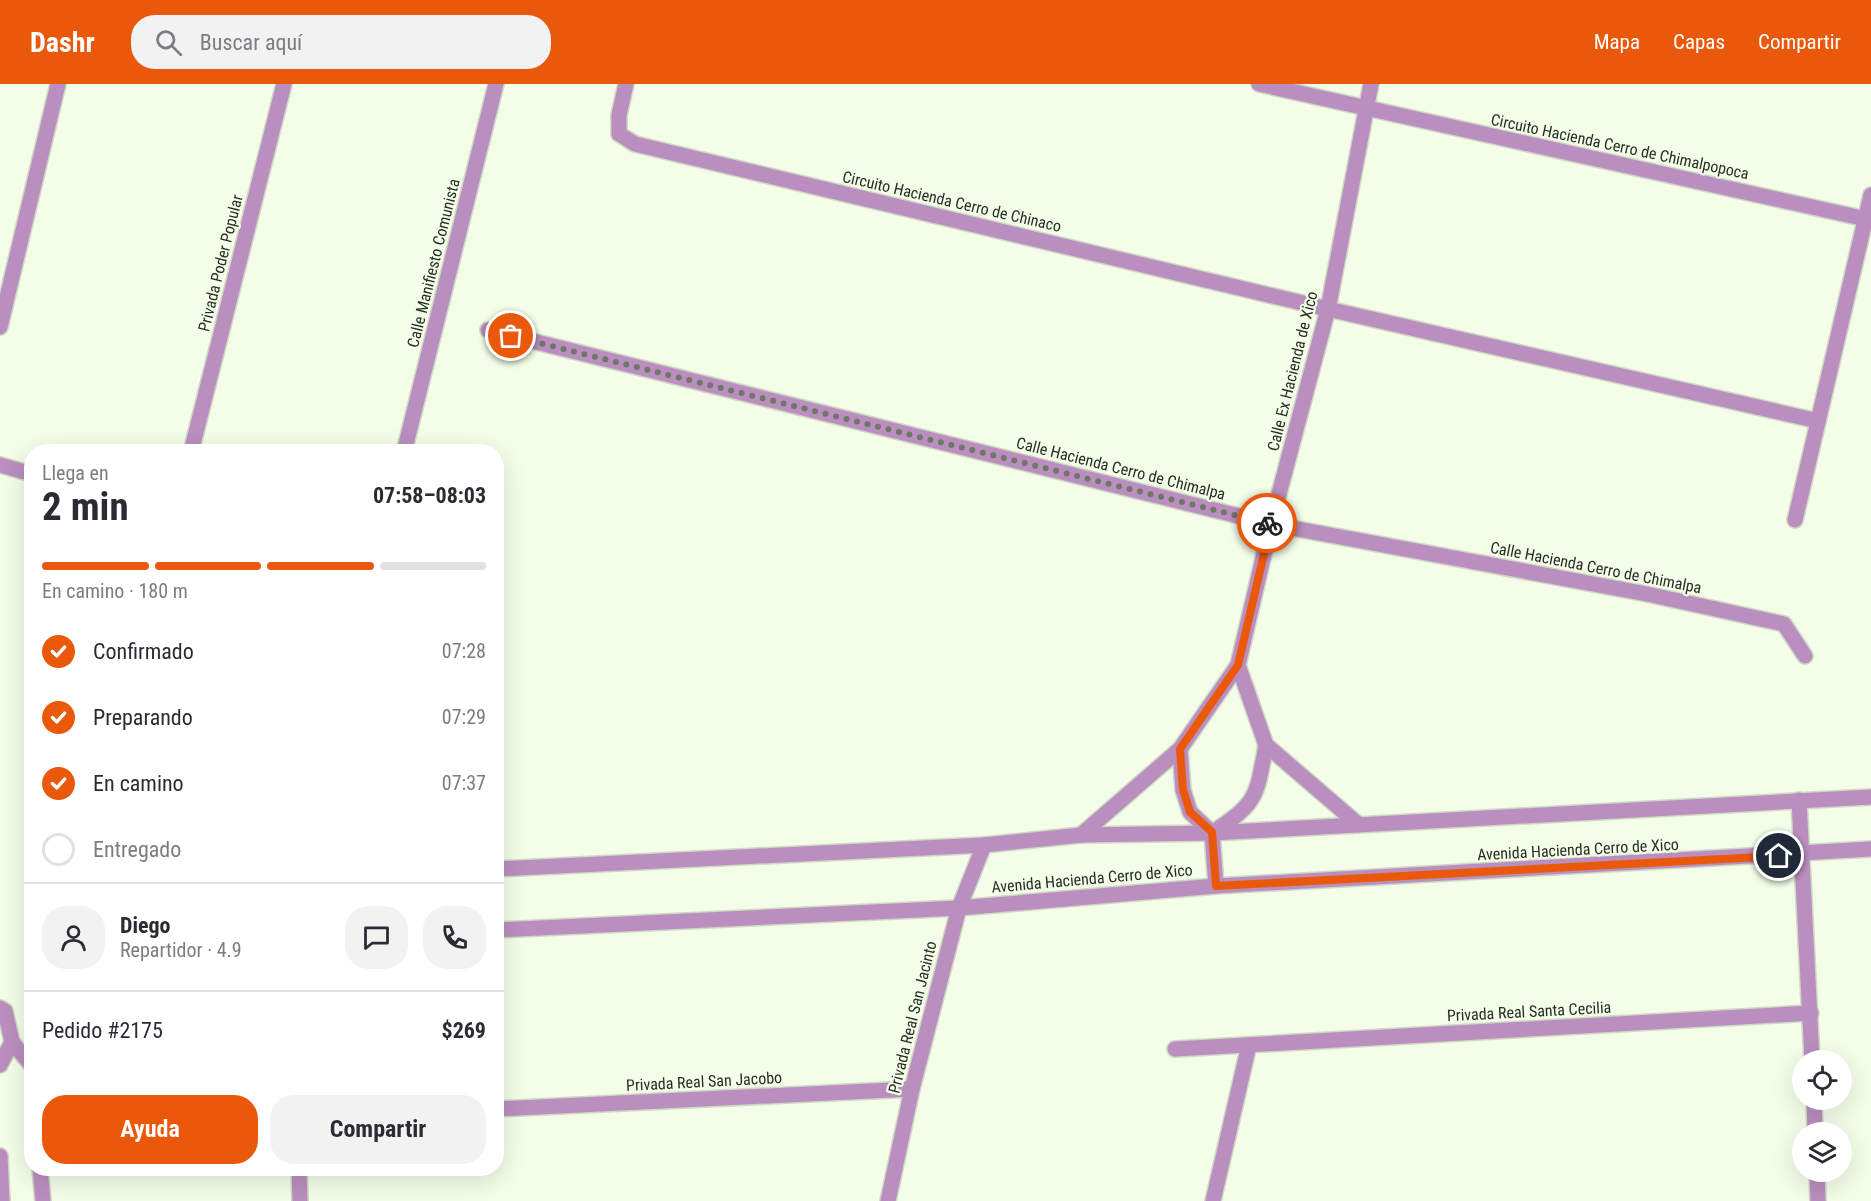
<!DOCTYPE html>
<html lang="es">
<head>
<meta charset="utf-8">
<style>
  :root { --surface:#fff; --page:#f2f2f3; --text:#2b2b33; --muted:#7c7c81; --line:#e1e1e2; --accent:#ea580c }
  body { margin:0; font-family:"Roboto Condensed",sans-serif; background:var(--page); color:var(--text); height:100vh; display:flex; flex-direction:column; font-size:22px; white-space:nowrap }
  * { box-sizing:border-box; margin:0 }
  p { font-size:20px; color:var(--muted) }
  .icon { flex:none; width:33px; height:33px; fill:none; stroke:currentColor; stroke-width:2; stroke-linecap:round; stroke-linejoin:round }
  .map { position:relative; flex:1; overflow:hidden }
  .side { position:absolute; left:24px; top:360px; width:480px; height:732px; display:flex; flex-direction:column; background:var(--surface); border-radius:24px; box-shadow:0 6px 24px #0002 }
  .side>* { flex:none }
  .buttons { position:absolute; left:1792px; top:966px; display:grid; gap:12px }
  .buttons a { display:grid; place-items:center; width:60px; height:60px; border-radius:50%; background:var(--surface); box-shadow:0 6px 24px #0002; font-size:30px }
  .pin { position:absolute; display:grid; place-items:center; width:51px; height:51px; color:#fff; margin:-26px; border:3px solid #fff; border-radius:50%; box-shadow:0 2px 6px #0007 }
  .courier { position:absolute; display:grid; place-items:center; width:60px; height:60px; margin:-30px; border:4px solid #ea580c; border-radius:50%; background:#fff; color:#222; box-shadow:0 2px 8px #0007 }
  .overview em { font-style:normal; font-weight:700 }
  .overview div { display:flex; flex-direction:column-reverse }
  .overview { display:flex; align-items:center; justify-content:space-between; height:102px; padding:0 18px }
  h1 { font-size:39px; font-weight:700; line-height:45px }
  .bar { display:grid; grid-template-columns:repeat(4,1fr); gap:9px 6px; align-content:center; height:72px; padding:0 18px }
  .bar i { height:8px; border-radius:4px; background:var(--line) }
  .bar .current { background:var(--accent) }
  .bar p { grid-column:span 4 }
  .line { display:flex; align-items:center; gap:15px; padding:0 18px; border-top:2px solid var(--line) }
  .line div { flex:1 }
  .round { display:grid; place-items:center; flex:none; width:63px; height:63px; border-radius:24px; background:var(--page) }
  ol { padding:0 18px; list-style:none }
  li { display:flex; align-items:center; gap:18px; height:66px }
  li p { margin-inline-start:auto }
  li .icon { padding:6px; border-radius:50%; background:var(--accent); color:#fff; stroke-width:4 }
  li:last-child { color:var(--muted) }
  li i { width:33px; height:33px; border:3px solid var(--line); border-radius:50% }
  .primary-button { display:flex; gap:12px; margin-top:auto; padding:12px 18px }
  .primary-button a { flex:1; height:69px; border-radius:24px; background:var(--accent); color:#fff; font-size:24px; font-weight:700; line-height:69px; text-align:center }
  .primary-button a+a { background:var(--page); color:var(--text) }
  header { display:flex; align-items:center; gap:36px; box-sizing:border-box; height:84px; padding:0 30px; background:var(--accent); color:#fff }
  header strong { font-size:28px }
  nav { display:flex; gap:33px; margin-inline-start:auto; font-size:21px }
  .search { width:420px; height:54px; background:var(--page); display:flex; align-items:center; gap:15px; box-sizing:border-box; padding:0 21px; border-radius:24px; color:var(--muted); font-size:22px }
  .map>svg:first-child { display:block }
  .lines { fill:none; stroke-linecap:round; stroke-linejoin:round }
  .minor-casing { stroke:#cfd8c5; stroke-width:18 }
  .minor { stroke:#ba8ebe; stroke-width:15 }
  .done { stroke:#707669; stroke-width:6; stroke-dasharray:0 10.8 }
  .route { stroke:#ea580c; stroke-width:8 }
  .labels { text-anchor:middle; stroke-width:4.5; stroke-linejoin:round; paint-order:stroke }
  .street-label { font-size:16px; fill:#292d25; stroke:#f3fde8 }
</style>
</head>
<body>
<header>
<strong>Dashr</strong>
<div class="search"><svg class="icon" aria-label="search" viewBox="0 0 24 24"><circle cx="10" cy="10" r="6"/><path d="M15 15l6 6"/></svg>Buscar aquí</div>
<nav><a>Mapa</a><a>Capas</a><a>Compartir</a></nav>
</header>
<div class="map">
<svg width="1871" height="1117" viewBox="0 0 1871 1117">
  <rect width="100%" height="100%" fill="#f3fde8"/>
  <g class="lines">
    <defs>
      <g id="minor">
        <polyline points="626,0 619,31 619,50 635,60 1328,225 1818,337"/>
        <polyline points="1259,0 1866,135"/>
        <polyline points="0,243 58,0"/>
        <polyline points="488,246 1271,440 1647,510 1784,540 1805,572"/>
        <polyline points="191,368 284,0"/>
        <polyline points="404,368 496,0"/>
        <polyline points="0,381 32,390"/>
        <polyline points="1795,436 1871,111"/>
        <polyline points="1238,581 1266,661 1359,741"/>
        <polyline points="1180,665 1183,706 1190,728 1212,749 1216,802"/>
        <polyline points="1799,716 1812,976"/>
        <path d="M1212 749C1258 718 1256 714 1266 661"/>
        <polyline points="1081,751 1180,665 1238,581 1271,440 1328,225 1371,0"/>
        <polyline points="496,785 984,761 1081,751 1212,749 1871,713"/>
        <polyline points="496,846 959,824 1216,802 1871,765"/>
        <polyline points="0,924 5,927 12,958 32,982"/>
        <polyline points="1175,965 1811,929"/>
        <polyline points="0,981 12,958"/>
        <polyline points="1814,1016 1815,1048"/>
        <polyline points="496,1025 912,1005"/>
        <polyline points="0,1072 2,1117"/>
        <polyline points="40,1084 43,1117"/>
        <polyline points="299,1084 300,1117"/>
        <polyline points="1817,1088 1818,1117"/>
        <polyline points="888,1117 912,1005 959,824 984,761"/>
        <polyline points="1213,1117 1249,961"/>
      </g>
    </defs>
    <use href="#minor" class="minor-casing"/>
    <use href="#minor" class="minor"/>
  </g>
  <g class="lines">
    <polyline class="done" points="511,252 1267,439"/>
    <polyline class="route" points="1267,439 1271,440 1238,581 1180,665 1183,706 1190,728 1212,748 1216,802 1779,772"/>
  </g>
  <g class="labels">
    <g class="street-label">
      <text transform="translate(1620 62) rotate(12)" y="6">Circuito Hacienda Cerro de Chimalpopoca</text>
      <text transform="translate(952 117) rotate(13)" y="6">Circuito Hacienda Cerro de Chinaco</text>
      <text transform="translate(220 179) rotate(-76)" y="6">Privada Poder Popular</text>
      <text transform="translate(433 179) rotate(-76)" y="6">Calle Manifiesto Comunista</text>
      <text transform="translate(1292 287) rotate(-76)" y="6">Calle Ex Hacienda de Xico</text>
      <text transform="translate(1121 384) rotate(14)" y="6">Calle Hacienda Cerro de Chimalpa</text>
      <text transform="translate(1596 483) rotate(11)" y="6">Calle Hacienda Cerro de Chimalpa</text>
      <text transform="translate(1578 765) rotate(-3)" y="6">Avenida Hacienda Cerro de Xico</text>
      <text transform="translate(1092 794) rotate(-5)" y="6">Avenida Hacienda Cerro de Xico</text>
      <text transform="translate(1529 927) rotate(-3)" y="6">Privada Real Santa Cecilia</text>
      <text transform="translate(912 933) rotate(-76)" y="6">Privada Real San Jacinto</text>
      <text transform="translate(704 997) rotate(-3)" y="6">Privada Real San Jacobo</text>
    </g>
  </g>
</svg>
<div class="buttons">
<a><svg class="icon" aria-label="locate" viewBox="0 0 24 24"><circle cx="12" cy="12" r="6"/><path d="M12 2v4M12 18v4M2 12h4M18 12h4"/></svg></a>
<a><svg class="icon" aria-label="layers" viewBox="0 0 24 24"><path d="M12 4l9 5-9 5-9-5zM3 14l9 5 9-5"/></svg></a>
</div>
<div class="pin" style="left:511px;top:252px;background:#ea580c"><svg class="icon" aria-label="bag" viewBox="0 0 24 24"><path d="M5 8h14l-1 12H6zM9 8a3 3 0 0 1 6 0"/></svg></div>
<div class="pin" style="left:1779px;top:772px;background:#1f2937"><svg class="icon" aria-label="home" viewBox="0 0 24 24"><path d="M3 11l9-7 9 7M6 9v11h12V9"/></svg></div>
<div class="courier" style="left:1267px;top:439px"><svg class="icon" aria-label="bike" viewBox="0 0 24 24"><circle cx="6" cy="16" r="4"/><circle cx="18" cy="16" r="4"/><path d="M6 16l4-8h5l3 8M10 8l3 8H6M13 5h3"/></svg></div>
<section class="side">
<div class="overview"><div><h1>2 min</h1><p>Llega en</p></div><em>07:58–08:03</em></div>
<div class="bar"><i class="current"></i><i class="current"></i><i class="current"></i><i></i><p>En camino · 180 m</p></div>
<ol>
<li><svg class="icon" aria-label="check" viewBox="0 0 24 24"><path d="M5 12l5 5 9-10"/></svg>Confirmado<p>07:28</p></li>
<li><svg class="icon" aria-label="check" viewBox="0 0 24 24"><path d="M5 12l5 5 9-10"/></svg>Preparando<p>07:29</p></li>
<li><svg class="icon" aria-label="check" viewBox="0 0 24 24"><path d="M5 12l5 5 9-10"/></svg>En camino<p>07:37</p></li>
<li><i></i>Entregado</li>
</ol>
<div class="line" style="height:108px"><a class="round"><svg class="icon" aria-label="person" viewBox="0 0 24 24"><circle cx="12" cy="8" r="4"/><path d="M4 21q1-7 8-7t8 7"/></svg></a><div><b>Diego</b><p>Repartidor · 4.9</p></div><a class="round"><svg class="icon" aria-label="chat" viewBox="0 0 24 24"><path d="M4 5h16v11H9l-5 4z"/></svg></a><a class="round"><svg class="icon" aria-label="phone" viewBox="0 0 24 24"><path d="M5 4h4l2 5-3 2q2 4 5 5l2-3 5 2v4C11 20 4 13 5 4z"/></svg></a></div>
<div class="line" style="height:78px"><div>Pedido #2175</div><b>$269</b></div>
<div class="primary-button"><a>Ayuda</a><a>Compartir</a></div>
</section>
</div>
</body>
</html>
